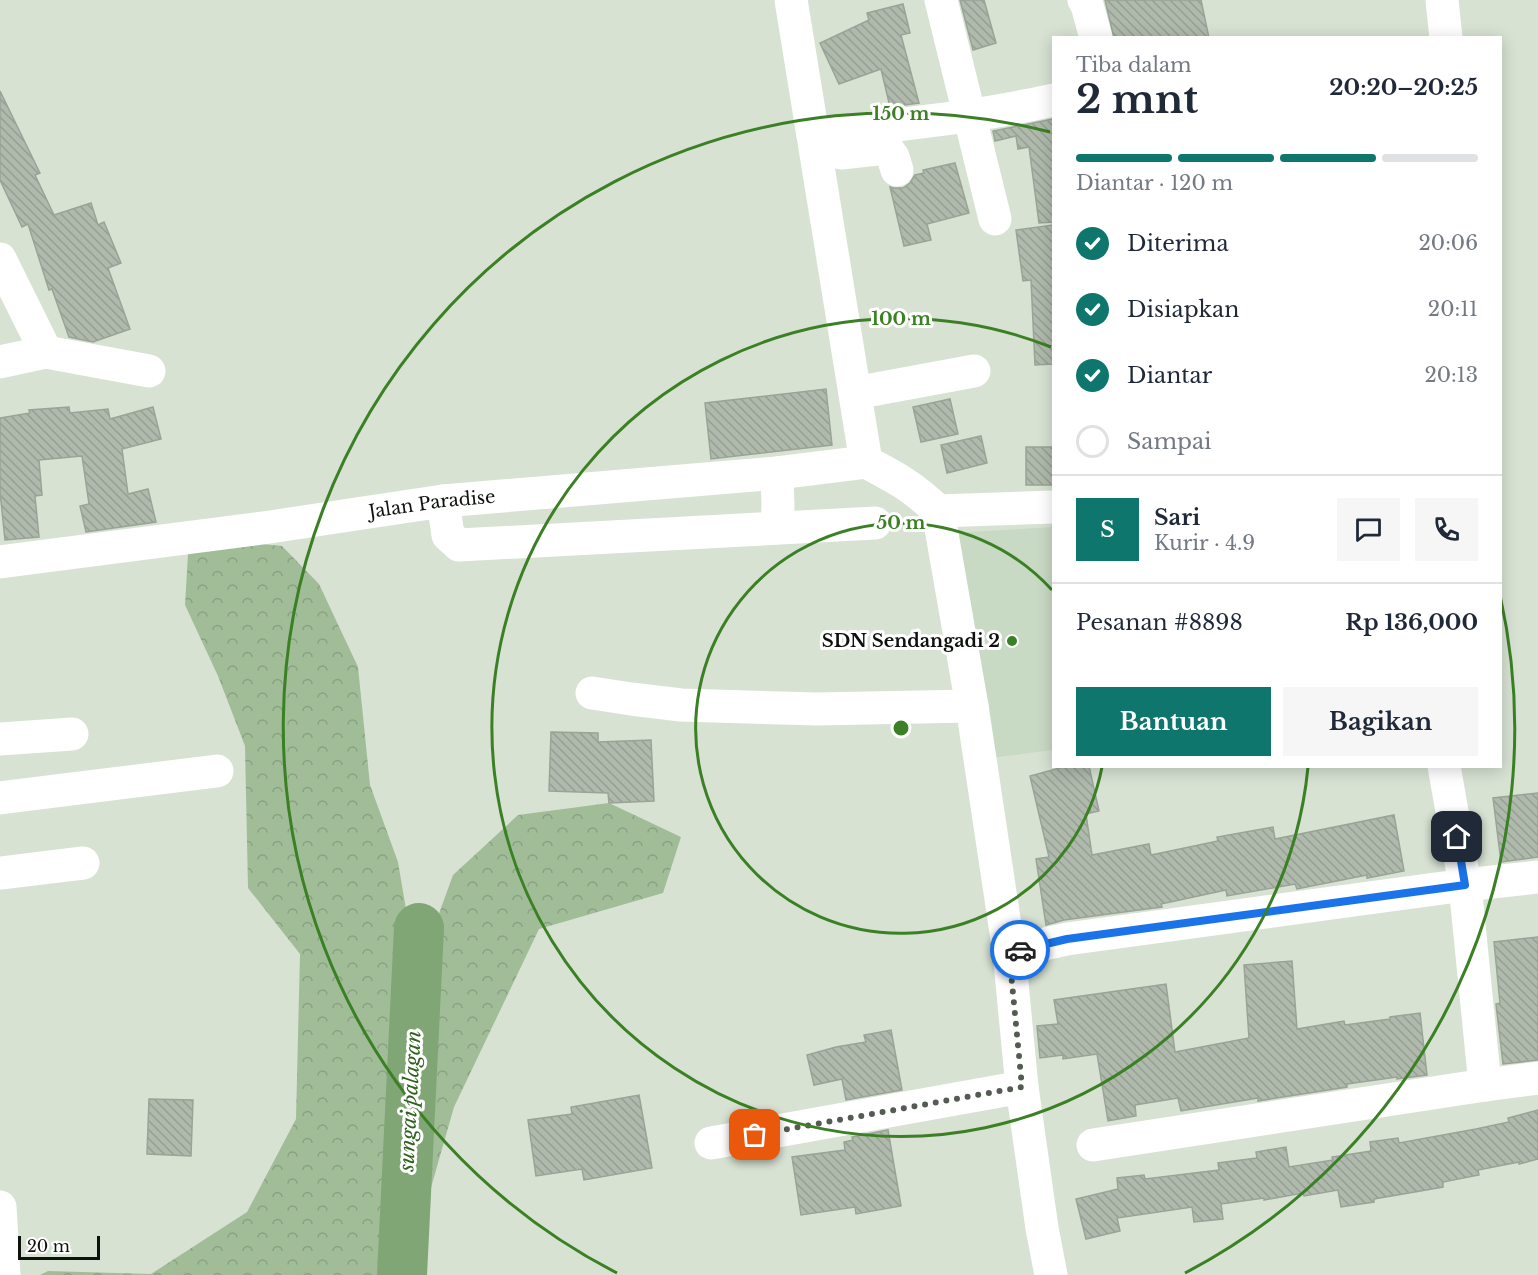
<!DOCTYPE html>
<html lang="id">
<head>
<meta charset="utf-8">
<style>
  :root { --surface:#fff; --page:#f6f6f7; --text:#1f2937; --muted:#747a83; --line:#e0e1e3; --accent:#0f766e }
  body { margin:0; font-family:"Libre Baskerville",serif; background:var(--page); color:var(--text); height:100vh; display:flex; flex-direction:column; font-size:22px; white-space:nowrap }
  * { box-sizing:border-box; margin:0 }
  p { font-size:20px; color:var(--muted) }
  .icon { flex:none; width:33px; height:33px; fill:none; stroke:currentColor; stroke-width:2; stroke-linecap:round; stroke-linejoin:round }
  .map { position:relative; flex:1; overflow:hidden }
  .details { position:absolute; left:1052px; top:36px; width:450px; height:732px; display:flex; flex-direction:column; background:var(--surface); border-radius:0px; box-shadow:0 3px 15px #0003 }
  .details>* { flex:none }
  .scale { position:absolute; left:18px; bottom:15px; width:82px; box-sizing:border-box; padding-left:6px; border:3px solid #0e120d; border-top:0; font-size:16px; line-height:21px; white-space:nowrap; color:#0e120d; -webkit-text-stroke:4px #fff; paint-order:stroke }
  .pin { position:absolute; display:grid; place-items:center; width:51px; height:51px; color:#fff; margin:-26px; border-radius:12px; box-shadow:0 3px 9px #0006 }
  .courier { position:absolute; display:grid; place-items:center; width:60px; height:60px; margin:-30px; border:4px solid #1a73e8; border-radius:50%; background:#fff; color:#222; box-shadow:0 2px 8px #0007 }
  .overview em { font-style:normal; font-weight:700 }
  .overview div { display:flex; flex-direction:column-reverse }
  .overview { display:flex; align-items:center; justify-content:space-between; height:102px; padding:0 24px }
  h1 { font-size:39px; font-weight:700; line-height:45px }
  .bar { display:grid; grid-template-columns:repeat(4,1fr); gap:9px 6px; align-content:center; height:72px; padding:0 24px }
  .bar i { height:8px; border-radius:4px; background:var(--line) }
  .bar .active { background:var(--accent) }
  .bar p { grid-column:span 4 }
  .line { display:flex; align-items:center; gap:15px; padding:0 24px; border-top:2px solid var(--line) }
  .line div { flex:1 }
  .round { display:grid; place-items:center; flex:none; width:63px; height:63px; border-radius:0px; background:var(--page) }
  ol { padding:0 24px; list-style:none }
  li { display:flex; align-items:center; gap:18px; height:66px }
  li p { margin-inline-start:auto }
  li .icon { padding:6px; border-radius:50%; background:var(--accent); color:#fff; stroke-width:4 }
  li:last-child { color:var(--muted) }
  li i { width:33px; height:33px; border:3px solid var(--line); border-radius:50% }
  .cta { display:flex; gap:12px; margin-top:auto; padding:12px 24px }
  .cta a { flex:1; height:69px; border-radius:0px; background:var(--accent); color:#fff; font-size:24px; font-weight:700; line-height:69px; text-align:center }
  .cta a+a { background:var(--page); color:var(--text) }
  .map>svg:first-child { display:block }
  .built { fill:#c8d9c4 }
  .forest { fill:url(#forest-crowns) }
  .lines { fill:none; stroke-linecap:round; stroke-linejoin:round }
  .river { stroke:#80a676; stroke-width:50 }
  .building { fill:url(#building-back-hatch); stroke:#99a496; stroke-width:1.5 }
  .minor { stroke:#fff; stroke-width:33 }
  .done { stroke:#545b52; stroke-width:6; stroke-dasharray:0 10.8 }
  .route { stroke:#1a73e8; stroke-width:8 }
  .ring { fill:none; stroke:#3b8024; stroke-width:3 }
  .poi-dot { fill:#3b8024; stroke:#fff; stroke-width:2 }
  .labels { text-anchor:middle; stroke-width:6; stroke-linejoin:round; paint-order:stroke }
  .street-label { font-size:18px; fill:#0e120d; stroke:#fff }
  .poi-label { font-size:18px; font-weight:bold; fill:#0e120d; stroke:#fff; text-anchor:end }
  .water-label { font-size:20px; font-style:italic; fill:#2f611f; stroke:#fff }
  .centre { fill:#3b8024; stroke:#fff; stroke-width:3 }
  .ring-label { font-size:18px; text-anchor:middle; font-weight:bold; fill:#3b8024; stroke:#fff; stroke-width:6; stroke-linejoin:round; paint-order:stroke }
</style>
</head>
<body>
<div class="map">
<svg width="1538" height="1275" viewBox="0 0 1538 1275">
  <defs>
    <pattern id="forest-crowns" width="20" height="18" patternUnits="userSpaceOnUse" patternTransform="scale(1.5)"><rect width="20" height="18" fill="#a0bd98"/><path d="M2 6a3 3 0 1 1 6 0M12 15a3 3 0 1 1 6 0" fill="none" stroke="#89a182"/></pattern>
    <pattern id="building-back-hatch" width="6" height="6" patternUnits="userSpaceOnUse" patternTransform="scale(1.5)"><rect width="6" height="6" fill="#afbaac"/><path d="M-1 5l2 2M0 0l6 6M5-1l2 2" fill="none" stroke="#959f93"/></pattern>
  </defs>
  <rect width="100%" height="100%" fill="#d7e2d3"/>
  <polygon class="built" points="1053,527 1053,750 991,758 954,533"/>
  <polygon class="forest" points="189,537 282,546 319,584 358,667 370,785 398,862 417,974 453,875 518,815 609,803 681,837 663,893 539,929 454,1107 406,1275 40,1275 48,1271 151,1274 247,1212 296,1119 300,954 248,888 245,746 218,676 185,605"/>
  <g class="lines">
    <polyline class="river" points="402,1275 419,928"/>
  </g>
  <g class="building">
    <polygon points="960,0 984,0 996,43 973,50"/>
    <polygon points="1105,0 1201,0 1209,38 1114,38"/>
    <polygon points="903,4 910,33 901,35 919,103 890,107 881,69 839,84 820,43 869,20 867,13"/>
    <polygon points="0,91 40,173 35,175 54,215 91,203 98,225 104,222 121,263 108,268 130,329 93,342 69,337 52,289 49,290 28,224 22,227 0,180"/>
    <polygon points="1053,119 1053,222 1039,223 1029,147 1018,149 1016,136 995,141 993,131"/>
    <polygon points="955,163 969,213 927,224 931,240 904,246 890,187 893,188 903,188 910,183 915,175 924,173 923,170"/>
    <polygon points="1053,225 1053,364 1035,365 1031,280 1023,281 1016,230"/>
    <polygon points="826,389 832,445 711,459 705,403"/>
    <polygon points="950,399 958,434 921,442 913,407"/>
    <polygon points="69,407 70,413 108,409 110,419 153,407 161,439 122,449 128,494 148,489 156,522 86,532 80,506 89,504 82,456 39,460 42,495 35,496 39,537 5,540 0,492 0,418 30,413 29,410"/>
    <polygon points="981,436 987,463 947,473 941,445"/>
    <rect x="1026" y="447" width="27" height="38"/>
    <polygon points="551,732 598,733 598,742 651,740 654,801 609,803 608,793 549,791"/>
    <polygon points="1067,766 1089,766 1099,811 1086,814 1092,855 1149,844 1151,855 1218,841 1217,837 1273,827 1275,839 1394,815 1404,871 1367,878 1367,875 1297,889 1295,884 1227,896 1226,890 1161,904 1162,907 1154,908 1064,920 1046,925 1036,859 1049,857 1030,776"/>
    <polygon points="1538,793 1538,857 1501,862 1493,798"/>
    <polygon points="1538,937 1538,1060 1503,1064 1496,1004 1500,1003 1494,942"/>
    <polygon points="1292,961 1297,1029 1344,1021 1345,1025 1390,1019 1390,1017 1420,1013 1427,1075 1397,1079 1397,1077 1347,1084 1347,1087 1258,1101 1258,1098 1181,1111 1178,1098 1135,1105 1136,1116 1108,1121 1097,1054 1063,1059 1063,1055 1040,1058 1037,1026 1058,1024 1054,1000 1166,984 1175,1052 1249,1038 1244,965"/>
    <polygon points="891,1030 902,1090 846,1100 842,1079 814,1085 807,1055 836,1047 866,1042 864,1035"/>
    <polygon points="639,1095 652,1168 584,1180 582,1169 536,1176 528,1120 572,1114 571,1107"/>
    <polygon points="149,1099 193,1100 191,1156 147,1154"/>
    <polygon points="1538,1110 1538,1159 1519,1164 1519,1162 1478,1170 1479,1175 1443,1182 1443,1187 1374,1199 1374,1202 1341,1207 1338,1190 1304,1196 1303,1193 1264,1200 1264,1198 1221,1204 1223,1219 1194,1222 1192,1207 1117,1218 1120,1231 1086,1239 1076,1199 1118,1189 1117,1178 1144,1175 1145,1179 1219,1170 1218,1163 1257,1158 1256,1152 1286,1147 1289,1167 1333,1160 1332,1157 1371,1151 1370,1142 1398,1138 1399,1143 1476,1129 1509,1122 1508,1118"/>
    <polygon points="888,1130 901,1206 856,1214 855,1207 801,1215 792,1157 845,1150 844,1142 853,1140 852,1137"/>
  </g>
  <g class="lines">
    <g class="minor">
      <polyline points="791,0 866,462"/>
      <polyline points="941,0 995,219"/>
      <polyline points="1084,0 1087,5 1096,38"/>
      <polyline points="1442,0 1446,38"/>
      <path d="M813 135C893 125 974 118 1053 100"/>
      <polyline points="841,153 877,149 888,150 893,157 897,170"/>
      <polyline points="0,259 46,352"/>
      <polyline points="0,362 46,352 149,371"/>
      <polyline points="855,393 974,371"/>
      <path d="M866 462C895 477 915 488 938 511L972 706 1009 952 1022 1087 1042 1228 1051 1275"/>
      <polyline points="443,501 448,535 459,545 875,523"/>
      <polyline points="938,511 1053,507"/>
      <polyline points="777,528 778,507 777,473"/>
      <path id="s1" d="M0 562 270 527 443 501 777 473 866 462"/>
      <polyline points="592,693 631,699 681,705 816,709 972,706"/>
      <polyline points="0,739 72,734"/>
      <polyline points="1444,766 1465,885 1485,1085"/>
      <polyline points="0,798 217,771"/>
      <polyline points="0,873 83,863"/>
      <polyline points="1009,952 1067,939 1465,885 1538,877"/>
      <polyline points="711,1143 1022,1087"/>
      <polyline points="1093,1145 1485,1085 1538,1078"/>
      <polyline points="0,1207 4,1275"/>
    </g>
  </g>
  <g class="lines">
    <polyline class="done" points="755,1135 1022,1087 1009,952 1020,950"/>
    <polyline class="route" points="1020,950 1067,939 1465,885 1457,837"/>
  </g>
  <g class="ring">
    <path d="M1102 767A205 205 0 1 1 1052 590"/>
    <path d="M1308 767A409 409 0 1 1 1051 347"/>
    <path d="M617 1273A614 614 0 0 1 1050 132M1500 595A614 614 0 0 1 1185 1273"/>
  </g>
  <circle class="poi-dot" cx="1012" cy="641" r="6"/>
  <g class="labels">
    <g class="street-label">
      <text dy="6" stroke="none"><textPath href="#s1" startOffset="436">Jalan Paradise</textPath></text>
    </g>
    <g class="poi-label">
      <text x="1000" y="647">SDN Sendangadi 2</text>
    </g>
    <g class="water-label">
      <text transform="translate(410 1101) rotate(-87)" y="7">sungai palagan</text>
    </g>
  </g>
  <circle cx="901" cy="728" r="9" class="centre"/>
  <g class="ring-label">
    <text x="901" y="120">150 m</text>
    <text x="901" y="325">100 m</text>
    <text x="901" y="529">50 m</text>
  </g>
</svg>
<div class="scale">20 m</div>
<div class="pin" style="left:755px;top:1135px;background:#ea580c"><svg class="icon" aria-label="bag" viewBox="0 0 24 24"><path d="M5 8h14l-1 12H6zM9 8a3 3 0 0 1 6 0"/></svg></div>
<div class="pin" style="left:1457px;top:837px;background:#1f2937"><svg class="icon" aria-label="home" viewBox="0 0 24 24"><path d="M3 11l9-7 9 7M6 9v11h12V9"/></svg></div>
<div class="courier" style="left:1020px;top:950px"><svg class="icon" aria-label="car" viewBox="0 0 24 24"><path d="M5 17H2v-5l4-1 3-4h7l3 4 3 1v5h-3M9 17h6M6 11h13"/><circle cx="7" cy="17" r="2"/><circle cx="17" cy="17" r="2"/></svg></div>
<section class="details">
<div class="overview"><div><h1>2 mnt</h1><p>Tiba dalam</p></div><em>20:20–20:25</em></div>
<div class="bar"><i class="active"></i><i class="active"></i><i class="active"></i><i></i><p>Diantar · 120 m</p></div>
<ol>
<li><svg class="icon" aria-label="check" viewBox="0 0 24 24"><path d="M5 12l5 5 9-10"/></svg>Diterima<p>20:06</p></li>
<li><svg class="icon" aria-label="check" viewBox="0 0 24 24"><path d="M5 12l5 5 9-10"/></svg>Disiapkan<p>20:11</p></li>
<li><svg class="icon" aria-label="check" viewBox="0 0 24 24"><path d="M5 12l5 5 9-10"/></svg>Diantar<p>20:13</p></li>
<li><i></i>Sampai</li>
</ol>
<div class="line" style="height:108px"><b class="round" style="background:var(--accent);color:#fff">S</b><div><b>Sari</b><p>Kurir · 4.9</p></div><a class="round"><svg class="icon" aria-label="chat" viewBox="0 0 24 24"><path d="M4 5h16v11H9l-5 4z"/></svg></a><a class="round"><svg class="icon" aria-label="phone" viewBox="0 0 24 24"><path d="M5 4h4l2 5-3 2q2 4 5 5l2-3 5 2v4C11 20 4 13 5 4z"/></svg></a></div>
<div class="line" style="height:78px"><div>Pesanan #8898</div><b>Rp 136,000</b></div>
<div class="cta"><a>Bantuan</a><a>Bagikan</a></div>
</section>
</div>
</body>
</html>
